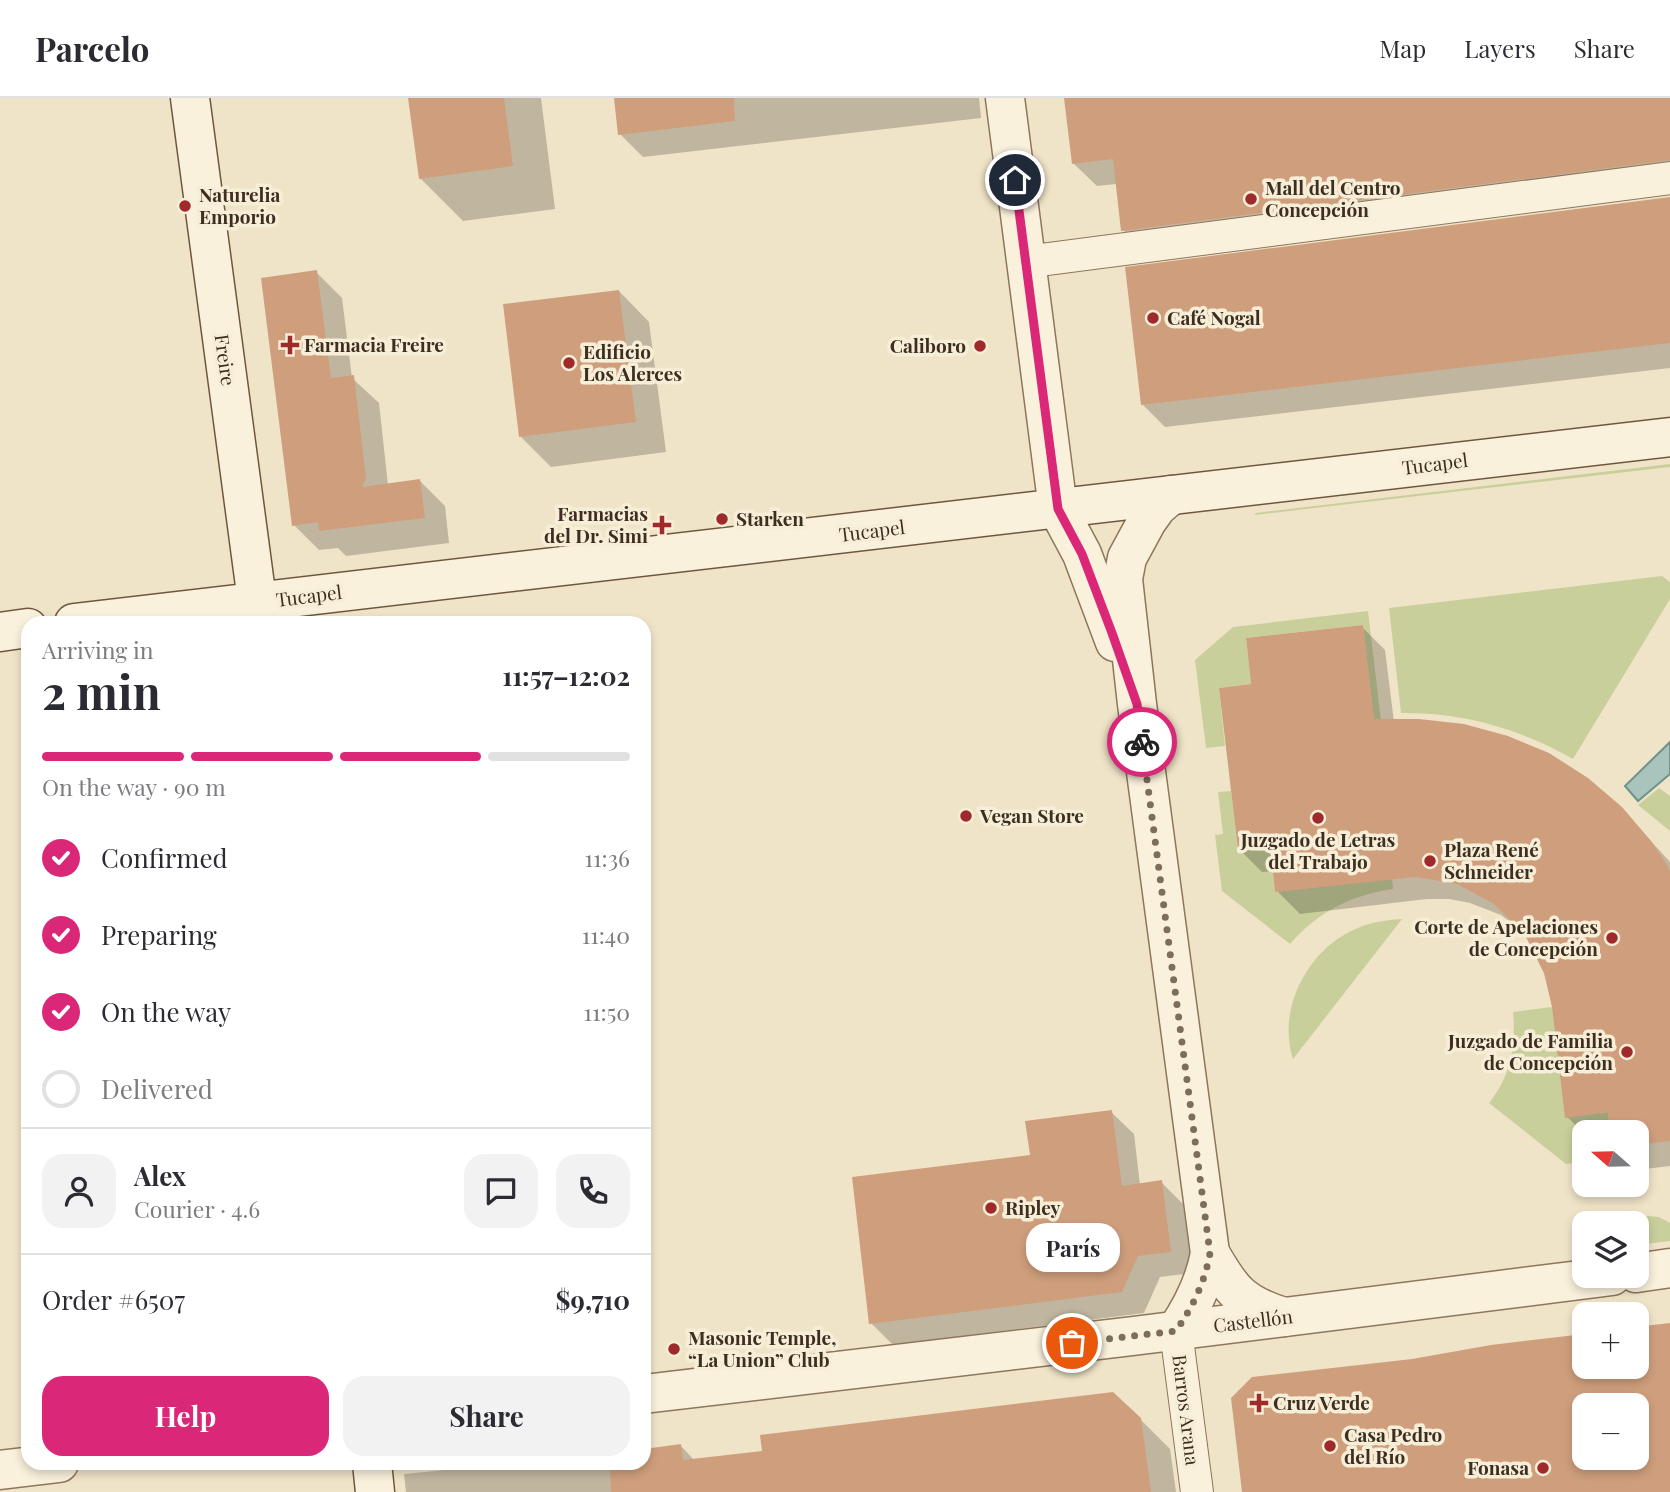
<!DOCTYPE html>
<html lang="en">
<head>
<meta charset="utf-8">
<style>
  :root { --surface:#fff; --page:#f2f2f3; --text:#2b2b33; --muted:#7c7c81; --line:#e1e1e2; --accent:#db2777 }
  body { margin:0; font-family:"Playfair Display",serif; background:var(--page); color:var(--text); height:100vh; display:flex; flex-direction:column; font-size:26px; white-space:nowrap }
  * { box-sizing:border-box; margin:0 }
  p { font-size:23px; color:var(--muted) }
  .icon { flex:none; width:38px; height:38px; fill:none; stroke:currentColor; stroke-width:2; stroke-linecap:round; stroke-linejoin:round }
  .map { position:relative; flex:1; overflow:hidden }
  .sheet { position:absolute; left:21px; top:518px; width:630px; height:854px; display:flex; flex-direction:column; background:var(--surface); border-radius:21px; box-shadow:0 4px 10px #0003 }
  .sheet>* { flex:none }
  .needle { width:46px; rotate:290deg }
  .fabs { position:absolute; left:1572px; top:1022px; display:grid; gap:14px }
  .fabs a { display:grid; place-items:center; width:77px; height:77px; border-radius:14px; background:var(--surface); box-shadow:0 4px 10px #0003; font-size:35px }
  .pin { position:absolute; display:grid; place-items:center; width:60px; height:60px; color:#fff; margin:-30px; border:4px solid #fff; border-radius:50%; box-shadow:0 2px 7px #0007 }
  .courier { position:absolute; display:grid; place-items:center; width:70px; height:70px; margin:-35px; border:5px solid #db2777; border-radius:50%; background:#fff; color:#222; box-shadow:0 2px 9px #0007 }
  .bubble { position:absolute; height:49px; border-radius:21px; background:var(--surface); box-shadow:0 4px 10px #0003; font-size:23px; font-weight:700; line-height:49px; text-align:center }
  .head em { font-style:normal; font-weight:700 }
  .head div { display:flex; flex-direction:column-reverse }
  .head { display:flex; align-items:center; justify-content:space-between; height:119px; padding:0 21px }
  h1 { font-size:46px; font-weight:700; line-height:52px }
  .bar { display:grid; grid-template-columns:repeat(4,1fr); gap:10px 7px; align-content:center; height:84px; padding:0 21px }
  .bar i { height:9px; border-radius:5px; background:var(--line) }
  .bar .current { background:var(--accent) }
  .bar p { grid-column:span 4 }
  .line { display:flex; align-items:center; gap:18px; padding:0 21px; border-top:2px solid var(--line) }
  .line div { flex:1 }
  .round { display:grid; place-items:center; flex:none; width:74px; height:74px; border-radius:21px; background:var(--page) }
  ol { padding:0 21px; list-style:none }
  li { display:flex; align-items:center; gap:21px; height:77px }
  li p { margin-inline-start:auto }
  li .icon { padding:7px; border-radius:50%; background:var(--accent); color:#fff; stroke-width:4 }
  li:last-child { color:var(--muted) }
  li i { width:38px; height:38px; border:4px solid var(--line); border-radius:50% }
  .action { display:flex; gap:14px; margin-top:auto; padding:14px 21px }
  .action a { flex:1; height:80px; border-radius:21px; background:var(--accent); color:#fff; font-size:28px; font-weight:700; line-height:80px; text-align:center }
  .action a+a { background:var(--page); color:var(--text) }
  header { display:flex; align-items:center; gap:42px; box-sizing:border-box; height:98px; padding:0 35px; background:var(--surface); border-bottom:2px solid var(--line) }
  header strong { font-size:33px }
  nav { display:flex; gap:38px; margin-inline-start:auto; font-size:24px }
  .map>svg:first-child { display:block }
  .green { fill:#c9cf9b }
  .water { fill:#a9c4bc; stroke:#6f938a; stroke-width:2 }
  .shadow { fill:#0003; fill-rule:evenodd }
  .building { fill:#cf9f7d; fill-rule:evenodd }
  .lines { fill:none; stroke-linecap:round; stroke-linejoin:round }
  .pedestrian-casing { stroke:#8d765c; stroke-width:34 }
  .minor-casing { stroke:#8d765c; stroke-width:41 }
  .secondary-casing { stroke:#6f573f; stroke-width:41 }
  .pedestrian { stroke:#faf1dc; stroke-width:32 }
  .minor { stroke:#faf1dc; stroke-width:38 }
  .secondary { stroke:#faf1dc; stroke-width:38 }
  .done { stroke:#7c6e5b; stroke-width:7; stroke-dasharray:0 12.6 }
  .route { stroke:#db2777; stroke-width:9 }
  .poi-dot { fill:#9e2a2b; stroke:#f7eed8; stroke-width:2.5 }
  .labels { text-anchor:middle; stroke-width:7; stroke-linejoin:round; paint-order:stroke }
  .poi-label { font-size:19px; font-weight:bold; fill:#3d2e20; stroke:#f7eed8; text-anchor:start }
  .street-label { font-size:19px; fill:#3d2e20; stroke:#f7eed8 }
</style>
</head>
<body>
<header>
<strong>Parcelo</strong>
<nav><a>Map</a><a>Layers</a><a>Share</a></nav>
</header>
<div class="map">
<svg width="1670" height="1394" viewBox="0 0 1670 1394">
  <rect width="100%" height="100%" fill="#f0e4c8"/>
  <g class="green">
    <polygon points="1670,366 1670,369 1254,417 1256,415"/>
    <path d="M1662 478 1670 484V501L1573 661C1520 631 1463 614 1401 615L1389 510Z"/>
    <polygon points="1368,513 1381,623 1374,623 1363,527 1246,540 1251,586 1219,590 1225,648 1206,650 1195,562 1233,529"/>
    <polygon points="1659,690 1670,698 1670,733 1638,707"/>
    <path d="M1231 693 1238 752 1270 748 1275 794 1392 780 1393 791C1351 797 1318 814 1290 846L1222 793 1215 737 1223 736 1218 694Z"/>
    <path d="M1402 821 1293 961C1277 913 1306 856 1349 834 1366 825 1383 822 1402 821Z"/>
    <path d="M1552 909 1566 1019 1608 1014 1610 1034H1584V1064L1566 1066 1489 1005C1511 978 1516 947 1513 914Z"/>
    <polygon points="1649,1118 1659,1119 1670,1125 1670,1143 1636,1147 1636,1125 1594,1125"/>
  </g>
  <polygon class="water" points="1670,644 1670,676 1638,703 1625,688"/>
  <g class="shadow">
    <polygon points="410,0 541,0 555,111 463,123 420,80"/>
    <polygon points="616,0 979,0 981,20 643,59 620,36"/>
    <polygon points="1065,0 1670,0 1670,87 1146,155 1123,132 1117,86 1097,88 1074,66"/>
    <polygon points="1670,100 1670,270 1165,329 1143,307"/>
    <polygon points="316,174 342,200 352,280 379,305 388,387 420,383 445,408 449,445 346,458 338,450 319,452 294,427"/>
    <polygon points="619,193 649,224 666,354 551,369 521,339"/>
    <polygon points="1362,529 1385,552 1394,624 1621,710 1670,764 1670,1068 1637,1072 1636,1034 1584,1035 1567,1019 1549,885 1524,834 1501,817 1470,805 1449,801 1427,801 1300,816 1277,793 1275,773 1262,774 1239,751 1253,587"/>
    <polygon points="1111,1014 1134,1036 1140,1087 1161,1084 1183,1106 1192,1175 1160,1179 1144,1215 893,1247 871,1225 1032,1058"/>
    <path d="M1670 1227V1394H1244L1584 1269H1636ZM1584 1307H1636V1360H1584Z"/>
    <polygon points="1140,1321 1170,1351 1176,1394 406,1394 404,1376 515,1365 644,1365 644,1352 681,1348 695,1363"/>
  </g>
  <g class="building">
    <polygon points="408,0 504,0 513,68 419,81"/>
    <polygon points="614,0 734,0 735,23 618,37"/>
    <polygon points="1064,0 1670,0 1670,62 1121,133 1113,61 1072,66"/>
    <polygon points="1670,99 1670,245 1141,307 1125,169"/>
    <polygon points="317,172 331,280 354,277 366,381 362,389 420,381 425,420 319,433 318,424 292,428 261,180"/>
    <polygon points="619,192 636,324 519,339 503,206"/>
    <polygon points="1363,527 1374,621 1419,621 1464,626 1508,638 1549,655 1588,680 1622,709 1651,743 1664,762 1670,773 1670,1043 1636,1047 1636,1034 1610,1034 1608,1014 1565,1020 1552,909 1544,875 1525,837 1494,806 1457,786 1415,779 1275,794 1270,748 1238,752 1219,590 1251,586 1246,540"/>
    <polygon points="1112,1012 1122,1088 1162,1082 1171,1154 1138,1158 1122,1194 869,1226 852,1079 1030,1057 1025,1023"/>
    <path d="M1670 1225V1394H1242L1231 1300 1252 1279 1412 1261 1491 1247 1584 1236V1269H1636V1229ZM1584 1307H1636V1360H1584Z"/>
    <polygon points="1113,1294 1141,1320 1151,1394 611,1394 610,1371 644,1367 644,1351 681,1346 683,1362 762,1353 760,1337"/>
  </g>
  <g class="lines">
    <defs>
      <g id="pedestrian">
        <polyline points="1025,164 1670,80"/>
        <polyline points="1176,1233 1197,1394"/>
      </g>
      <g id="minor">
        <polyline points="1005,0 1058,411 1082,456 1115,544"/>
        <path d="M1171 397 1157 409 1147 423 1127 460 1123 481 1137 606 1210 1155C1205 1184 1193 1208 1176 1233"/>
        <path d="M1210 1155C1231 1192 1241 1206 1284 1219"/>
        <polyline points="1636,1175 1670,1170"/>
        <polyline points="644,1296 1133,1238 1612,1178"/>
        <polyline points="0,1372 59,1365"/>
      </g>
      <g id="secondary">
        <polyline points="190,0 260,525"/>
        <polyline points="74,525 1670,339"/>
        <polyline points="0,534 28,530"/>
        <polyline points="372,1365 375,1394"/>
      </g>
    </defs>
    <use href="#pedestrian" class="pedestrian-casing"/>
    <use href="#minor" class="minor-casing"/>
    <use href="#secondary" class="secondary-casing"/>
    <use href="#pedestrian" class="pedestrian"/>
    <use href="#minor" class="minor"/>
    <use href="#secondary" class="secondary"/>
  </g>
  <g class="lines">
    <path class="done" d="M1072 1245 1176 1233C1193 1208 1205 1184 1210 1155L1142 644"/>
    <polyline class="route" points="1015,82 1058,411 1082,456 1112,535 1137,606 1142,644"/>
  </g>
  <g class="poi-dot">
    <circle cx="1251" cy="101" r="7"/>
    <circle cx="185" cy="108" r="7"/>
    <circle cx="1153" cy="220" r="7"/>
    <path d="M286.5 236.5h7v7h7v7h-7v7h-7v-7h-7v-7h7z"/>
    <circle cx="980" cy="248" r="7"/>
    <circle cx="569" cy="265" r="7"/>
    <circle cx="722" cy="421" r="7"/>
    <path d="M658.5 416.5h7v7h7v7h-7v7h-7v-7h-7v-7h7z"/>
    <circle cx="966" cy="718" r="7"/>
    <circle cx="1318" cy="720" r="7"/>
    <circle cx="1430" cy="763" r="7"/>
    <circle cx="1612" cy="840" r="7"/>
    <circle cx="1627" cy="954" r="7"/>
    <circle cx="991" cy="1110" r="7"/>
    <circle cx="674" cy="1251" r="7"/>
    <path d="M1255.5 1294.5h7v7h7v7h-7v7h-7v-7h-7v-7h7z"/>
    <circle cx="1330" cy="1348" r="7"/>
    <circle cx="1543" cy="1370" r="7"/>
  </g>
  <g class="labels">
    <g class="poi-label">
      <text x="1265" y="97">Mall del Centro<tspan x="1265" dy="22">Concepción</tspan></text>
      <text x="199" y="104">Naturelia<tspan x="199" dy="22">Emporio</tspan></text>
      <text x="1167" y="227">Café Nogal</text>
      <text x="304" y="254">Farmacia Freire</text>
      <text x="966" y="255" text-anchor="end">Caliboro</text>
      <text x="583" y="261">Edificio<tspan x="583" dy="22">Los Alerces</tspan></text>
      <text x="648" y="423" text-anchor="end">Farmacias<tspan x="648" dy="22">del Dr. Simi</tspan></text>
      <text x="736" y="428">Starken</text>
      <text x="980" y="725">Vegan Store</text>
      <text x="1318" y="749" text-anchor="middle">Juzgado de Letras<tspan x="1318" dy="22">del Trabajo</tspan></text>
      <text x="1444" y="759">Plaza René<tspan x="1444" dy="22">Schneider</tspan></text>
      <text x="1598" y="836" text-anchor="end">Corte de Apelaciones<tspan x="1598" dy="22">de Concepción</tspan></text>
      <text x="1613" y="950" text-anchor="end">Juzgado de Familia<tspan x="1613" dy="22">de Concepción</tspan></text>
      <text x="1005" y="1117">Ripley</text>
      <text x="688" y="1247">Masonic Temple,<tspan x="688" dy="22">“La Union” Club</tspan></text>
      <text x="1273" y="1312">Cruz Verde</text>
      <text x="1344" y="1344">Casa Pedro<tspan x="1344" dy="22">del Río</tspan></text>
      <text x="1529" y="1377" text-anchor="end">Fonasa</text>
    </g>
    <g class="street-label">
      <text transform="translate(225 262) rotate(82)" y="7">Freire</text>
      <text transform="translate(1435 366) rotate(-7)" y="7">Tucapel</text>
      <text transform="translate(872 433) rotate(-7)" y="7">Tucapel</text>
      <text transform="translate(309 498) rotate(-7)" y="7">Tucapel</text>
      <text transform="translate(1253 1223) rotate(-7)" y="7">Castellón</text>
      <text transform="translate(1186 1312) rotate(83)" y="7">Barros Arana</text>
    </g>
  </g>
</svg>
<div class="fabs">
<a><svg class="needle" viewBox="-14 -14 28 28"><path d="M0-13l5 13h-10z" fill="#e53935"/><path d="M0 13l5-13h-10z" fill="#7c7c81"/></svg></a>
<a><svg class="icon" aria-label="layers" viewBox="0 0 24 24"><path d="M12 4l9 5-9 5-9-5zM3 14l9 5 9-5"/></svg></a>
<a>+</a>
<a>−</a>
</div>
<div class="pin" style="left:1072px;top:1245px;background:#ea580c"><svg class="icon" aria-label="bag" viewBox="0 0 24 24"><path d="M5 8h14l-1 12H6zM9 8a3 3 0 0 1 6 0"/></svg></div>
<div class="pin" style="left:1015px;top:82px;background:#1f2937"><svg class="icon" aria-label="home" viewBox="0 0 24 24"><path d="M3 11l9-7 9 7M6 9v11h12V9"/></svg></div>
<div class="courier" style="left:1142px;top:644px"><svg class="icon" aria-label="bike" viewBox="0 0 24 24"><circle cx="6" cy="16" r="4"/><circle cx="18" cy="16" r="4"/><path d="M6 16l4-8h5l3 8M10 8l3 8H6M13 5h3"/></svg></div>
<div class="bubble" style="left:1026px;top:1125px;width:94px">París</div>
<section class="sheet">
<div class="head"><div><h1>2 min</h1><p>Arriving in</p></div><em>11:57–12:02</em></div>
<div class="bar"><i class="current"></i><i class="current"></i><i class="current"></i><i></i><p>On the way · 90 m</p></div>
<ol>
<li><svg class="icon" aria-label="check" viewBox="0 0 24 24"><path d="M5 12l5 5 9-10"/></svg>Confirmed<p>11:36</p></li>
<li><svg class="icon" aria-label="check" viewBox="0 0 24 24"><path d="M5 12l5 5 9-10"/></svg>Preparing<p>11:40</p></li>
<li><svg class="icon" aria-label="check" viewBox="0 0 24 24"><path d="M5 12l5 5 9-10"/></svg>On the way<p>11:50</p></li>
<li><i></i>Delivered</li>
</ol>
<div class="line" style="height:126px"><a class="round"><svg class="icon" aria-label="person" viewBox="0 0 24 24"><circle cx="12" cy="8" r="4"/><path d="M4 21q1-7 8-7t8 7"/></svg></a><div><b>Alex</b><p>Courier · 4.6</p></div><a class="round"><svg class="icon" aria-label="chat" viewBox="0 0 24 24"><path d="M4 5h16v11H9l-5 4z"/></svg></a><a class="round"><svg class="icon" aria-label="phone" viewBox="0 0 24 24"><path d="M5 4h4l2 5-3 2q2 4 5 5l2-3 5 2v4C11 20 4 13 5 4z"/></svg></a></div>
<div class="line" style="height:91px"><div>Order #6507</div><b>$9,710</b></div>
<div class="action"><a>Help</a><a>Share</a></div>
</section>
</div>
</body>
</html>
